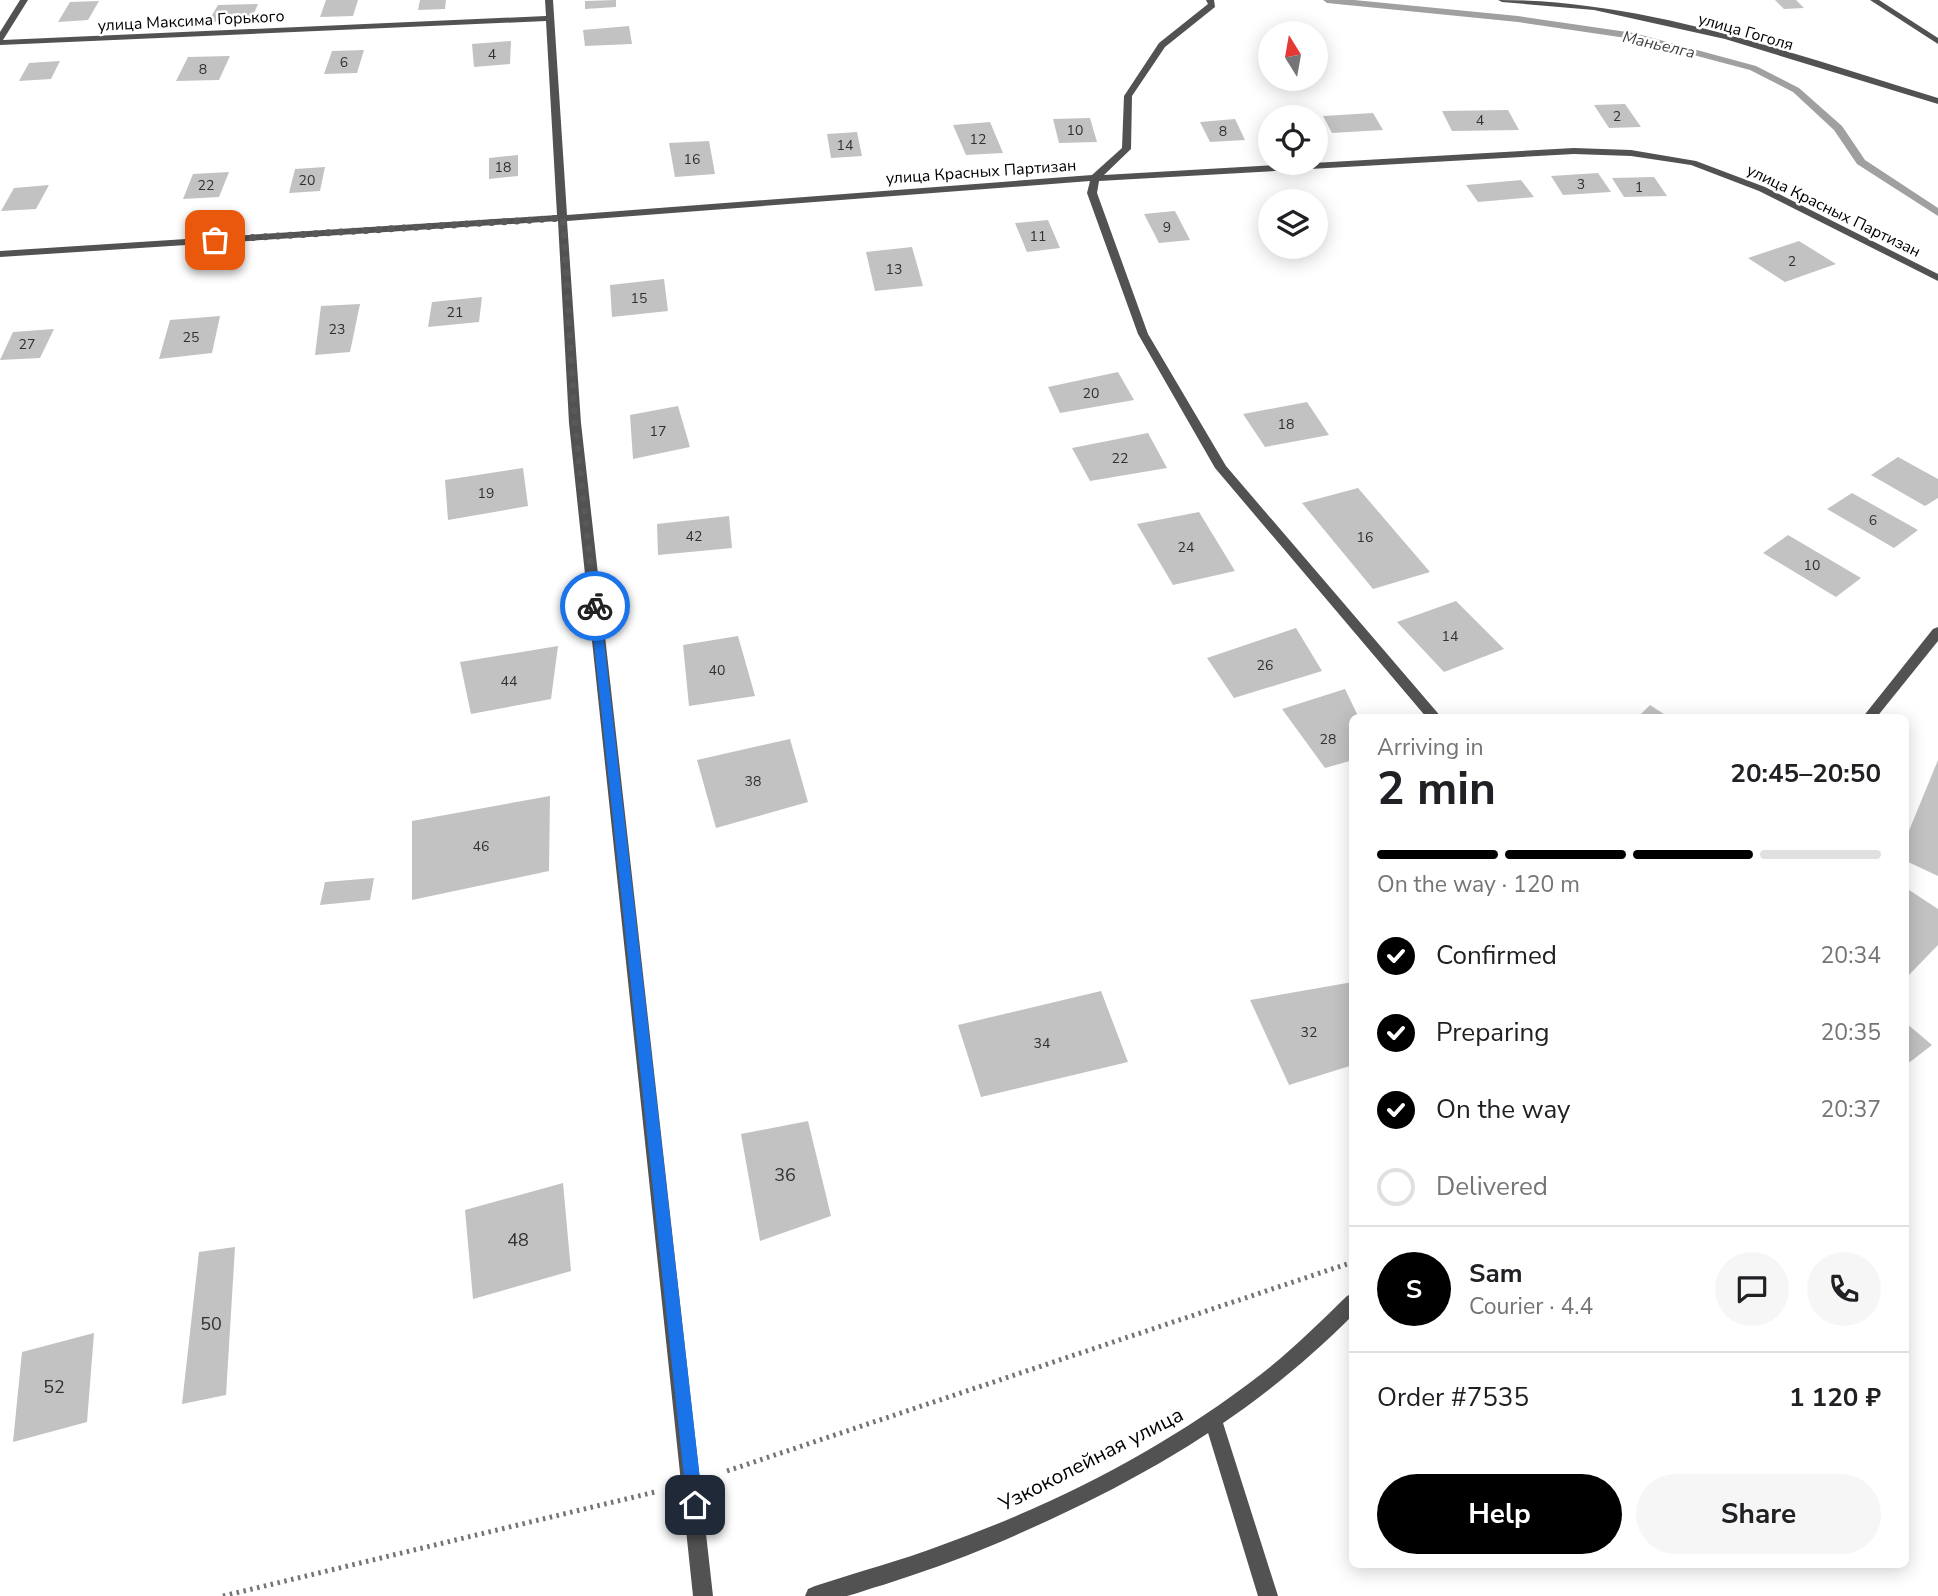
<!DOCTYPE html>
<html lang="en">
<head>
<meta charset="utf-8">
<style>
  :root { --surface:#fff; --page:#f6f6f6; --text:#202124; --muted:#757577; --line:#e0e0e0; --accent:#000 }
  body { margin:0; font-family:"Nunito Sans",sans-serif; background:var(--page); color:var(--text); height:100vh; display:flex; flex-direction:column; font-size:26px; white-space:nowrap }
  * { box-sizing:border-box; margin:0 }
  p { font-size:23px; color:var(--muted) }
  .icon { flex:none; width:38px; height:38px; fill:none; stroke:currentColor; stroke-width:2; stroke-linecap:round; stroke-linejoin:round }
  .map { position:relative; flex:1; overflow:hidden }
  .details { position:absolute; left:1349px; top:714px; width:560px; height:854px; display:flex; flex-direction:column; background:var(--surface); border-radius:10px; box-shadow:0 4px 18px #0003 }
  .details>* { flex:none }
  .needle { width:46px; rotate:349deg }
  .buttons { position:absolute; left:1258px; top:21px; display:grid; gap:14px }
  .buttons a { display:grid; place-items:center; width:70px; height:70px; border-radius:50%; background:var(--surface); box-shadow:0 4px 18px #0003; font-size:35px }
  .pin { position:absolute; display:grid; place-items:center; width:60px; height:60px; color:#fff; margin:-30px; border-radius:14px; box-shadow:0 4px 10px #0006 }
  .courier { position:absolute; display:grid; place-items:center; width:70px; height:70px; margin:-35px; border:5px solid #1a73e8; border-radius:50%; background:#fff; color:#222; box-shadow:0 2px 9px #0007 }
  .overview em { font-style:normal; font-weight:700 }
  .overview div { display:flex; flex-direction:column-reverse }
  .overview { display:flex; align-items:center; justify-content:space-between; height:119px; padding:0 28px }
  h1 { font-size:46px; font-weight:700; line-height:52px }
  .bar { display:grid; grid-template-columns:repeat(4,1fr); gap:10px 7px; align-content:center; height:84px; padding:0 28px }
  .bar i { height:9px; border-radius:5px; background:var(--line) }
  .bar .current { background:var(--accent) }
  .bar p { grid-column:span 4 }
  .line { display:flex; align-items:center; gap:18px; padding:0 28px; border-top:2px solid var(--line) }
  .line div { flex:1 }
  .round { display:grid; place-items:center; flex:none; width:74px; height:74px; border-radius:37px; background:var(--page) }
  ol { padding:0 28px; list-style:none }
  li { display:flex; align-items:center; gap:21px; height:77px }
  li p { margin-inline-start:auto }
  li .icon { padding:7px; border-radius:50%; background:var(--accent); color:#fff; stroke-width:4 }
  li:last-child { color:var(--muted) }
  li i { width:38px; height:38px; border:4px solid var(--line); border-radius:50% }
  .action { display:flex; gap:14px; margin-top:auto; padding:14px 28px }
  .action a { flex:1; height:80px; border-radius:42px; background:var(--accent); color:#fff; font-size:28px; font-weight:700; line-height:80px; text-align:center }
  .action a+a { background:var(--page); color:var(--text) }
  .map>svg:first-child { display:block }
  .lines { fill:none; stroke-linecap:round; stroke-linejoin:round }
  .stream { fill:#a0a0a0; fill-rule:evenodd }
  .building { fill:#c2c2c2 }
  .path { stroke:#747474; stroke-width:5; stroke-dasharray:2.5 4.5; stroke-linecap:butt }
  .minor { fill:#525252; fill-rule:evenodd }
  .tertiary { fill:#525252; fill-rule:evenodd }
  .route { fill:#1a73e8 }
  .done { stroke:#595959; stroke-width:7; stroke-dasharray:0 12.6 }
  .labels { text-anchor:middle; stroke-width:5; stroke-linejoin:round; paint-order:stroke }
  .number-label { font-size:14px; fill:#303030 }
  .far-street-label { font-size:16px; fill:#000; stroke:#fff }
  .far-water-label { font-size:16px; font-style:italic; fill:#414141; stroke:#fff }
  .near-number-label { font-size:18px; fill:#303030 }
  .near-street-label { font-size:21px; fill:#000; stroke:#fff }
</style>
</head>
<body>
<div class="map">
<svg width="1938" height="1596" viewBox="0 0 1938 1596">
  <rect width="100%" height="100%" fill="#fff"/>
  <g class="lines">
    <polygon class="stream" points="1323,0 1354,0 1518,16 1634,33 1756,66 1799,88 1842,126 1865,160 1938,208 1938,216 1857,164 1834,130 1793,92 1750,70 1633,39 1518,22 1327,3"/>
  </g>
  <g class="building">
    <polygon points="326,0 358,0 353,16 320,17"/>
    <polygon points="420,0 446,0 445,9 418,10"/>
    <polygon points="616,0 616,7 585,9 585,1"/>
    <polygon points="1775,0 1796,0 1804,8 1784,9"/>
    <polygon points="99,1 88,20 58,22 70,2"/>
    <polygon points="258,4 251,20 208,22 218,5"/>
    <polygon points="629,26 632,44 585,46 583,30"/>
    <polygon points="511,41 510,64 474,67 472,44"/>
    <polygon points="364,50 357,73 324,74 332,51"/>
    <polygon points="230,56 219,80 176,81 188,57"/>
    <polygon points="60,61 51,79 19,81 29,63"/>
    <polygon points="1625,104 1641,127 1609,128 1594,105"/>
    <polygon points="1508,110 1519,130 1452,131 1442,111"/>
    <polygon points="1373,113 1383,130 1332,133 1323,116"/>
    <polygon points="1090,118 1097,142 1059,143 1053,119"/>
    <polygon points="1235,119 1245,140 1210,142 1200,122"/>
    <polygon points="990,122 1003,153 966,155 953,125"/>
    <polygon points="857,132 862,156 831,158 827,134"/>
    <polygon points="709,141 715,174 675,177 669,143"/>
    <polygon points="518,155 518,176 489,179 489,158"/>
    <polygon points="325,167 320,191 289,193 295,169"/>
    <polygon points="229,172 219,197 183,199 193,174"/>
    <polygon points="1598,173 1611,192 1563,195 1551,176"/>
    <polygon points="1654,177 1667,196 1624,197 1612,178"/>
    <polygon points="1521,180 1534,197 1478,202 1466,185"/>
    <polygon points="49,185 36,209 1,211 14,188"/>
    <polygon points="1175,211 1190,240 1159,243 1144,214"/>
    <polygon points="1048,220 1060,248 1027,252 1015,223"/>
    <polygon points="1799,241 1836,264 1785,282 1748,258"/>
    <polygon points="912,247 923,286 875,291 866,252"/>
    <polygon points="664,279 668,311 612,317 610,285"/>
    <polygon points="482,297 479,322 428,327 432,302"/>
    <polygon points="360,304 350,352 315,355 321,306"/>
    <polygon points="220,316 212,353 159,359 170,320"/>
    <polygon points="54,329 40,358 0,360 13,332"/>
    <polygon points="1118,372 1134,400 1060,413 1048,387"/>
    <polygon points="1307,402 1329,435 1265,447 1243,414"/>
    <polygon points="678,406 690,447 633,459 630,415"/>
    <polygon points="1148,433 1167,468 1090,481 1072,448"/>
    <polygon points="1898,457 1938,479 1938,498 1925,506 1871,475"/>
    <polygon points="523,468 528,506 448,520 445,480"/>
    <polygon points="1358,488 1430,572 1373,589 1302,503"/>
    <polygon points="1852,493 1918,530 1894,548 1827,509"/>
    <polygon points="1199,512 1235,571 1173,585 1137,524"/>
    <polygon points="729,516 732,548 658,555 657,524"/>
    <polygon points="1788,535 1861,578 1836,597 1763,553"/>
    <polygon points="1456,601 1504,649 1444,672 1397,622"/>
    <polygon points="1296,628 1322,671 1234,698 1207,658"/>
    <polygon points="738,636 755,696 689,706 683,645"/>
    <polygon points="558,646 551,699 471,714 460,662"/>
    <polygon points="1345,689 1359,718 1353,718 1353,760 1325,768 1282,709"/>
    <polygon points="1650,705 1670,718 1637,718"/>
    <polygon points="790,739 808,802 716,828 697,760"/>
    <polygon points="1938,760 1938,876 1906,861 1906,838"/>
    <polygon points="550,796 549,871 412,900 412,821"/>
    <polygon points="374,878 370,900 320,905 325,882"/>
    <polygon points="1906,888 1938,909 1938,945 1906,978"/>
    <polygon points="1353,982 1353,1065 1289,1085 1250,1000"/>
    <polygon points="1101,991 1128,1062 981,1097 958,1025"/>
    <polygon points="1906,1023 1932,1045 1906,1065"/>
    <polygon points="808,1121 831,1216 760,1241 741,1134"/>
    <polygon points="563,1183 571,1271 473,1299 465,1210"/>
    <polygon points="235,1247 226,1395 182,1404 199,1252"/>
    <polygon points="94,1333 87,1422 13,1442 22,1352"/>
  </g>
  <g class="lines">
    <g class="path">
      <polyline points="727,1471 1353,1262"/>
      <polyline points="223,1596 655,1492"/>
    </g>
    <g class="minor">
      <polygon points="20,0 28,0 3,40 546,16 545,0 553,0 567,215 1092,175 1122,148 1124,96 1159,43 1208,4 1206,0 1214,0 1215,7 1165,47 1132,96 1131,149 1104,175 1574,148 1631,150 1696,161 1765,187 1938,274 1938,281 1759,191 1691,165 1631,156 1574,154 1099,181 1097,193 1148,334 1226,466 1442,718 1427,718 1215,468 1138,334 1087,193 1090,181 567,221 581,423 713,1596 693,1596 569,423 558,221 0,257 0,251 557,215 546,21 0,45 0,32"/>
      <path d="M1498 0C1649 0 1795 55 1938 98V104L1725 39 1594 10 1502 2Z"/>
      <polygon points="1870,0 1879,0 1938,38 1938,44"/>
      <polygon points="1214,1414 1221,1416 1223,1423 1278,1596 1258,1596 1205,1423 1207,1416"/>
    </g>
    <g class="tertiary">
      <polygon points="1938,627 1938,641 1876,718 1862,718 1933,629"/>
      <path d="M1353 1293V1315C1248 1421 1129 1487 993 1545 957 1560 920 1573 883 1585 871 1588 859 1593 847 1596 834 1596 819 1596 805 1596L808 1589 815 1586C857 1572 900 1561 942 1545 1054 1505 1166 1448 1260 1375 1291 1351 1319 1323 1347 1296Z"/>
    </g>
  </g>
  <polygon class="route" points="595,602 600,606 703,1505 695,1513 687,1505 590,606"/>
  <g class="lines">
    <polyline class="done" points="215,240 563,218 575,423 595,606"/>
  </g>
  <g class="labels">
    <g class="number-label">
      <text x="492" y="59">4</text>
      <text x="344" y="67">6</text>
      <text x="203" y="74">8</text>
      <text x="1617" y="121">2</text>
      <text x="1480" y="125">4</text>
      <text x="1075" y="135">10</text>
      <text x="1223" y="136">8</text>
      <text x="978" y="144">12</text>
      <text x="845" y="150">14</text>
      <text x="692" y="164">16</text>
      <text x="503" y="172">18</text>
      <text x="307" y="185">20</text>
      <text x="1581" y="189">3</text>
      <text x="206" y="190">22</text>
      <text x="1639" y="192">1</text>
      <text x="1167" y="232">9</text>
      <text x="1038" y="241">11</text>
      <text x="1792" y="266">2</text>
      <text x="894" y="274">13</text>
      <text x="639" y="303">15</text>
      <text x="455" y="317">21</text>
      <text x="337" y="334">23</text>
      <text x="191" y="342">25</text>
      <text x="27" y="349">27</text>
      <text x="1091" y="398">20</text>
      <text x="1286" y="429">18</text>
      <text x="658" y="436">17</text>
      <text x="1120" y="463">22</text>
      <text x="486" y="498">19</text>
      <text x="1873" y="525">6</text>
      <text x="694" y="541">42</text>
      <text x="1365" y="542">16</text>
      <text x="1186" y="552">24</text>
      <text x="1812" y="570">10</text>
      <text x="1450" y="641">14</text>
      <text x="1265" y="670">26</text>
      <text x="717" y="675">40</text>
      <text x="509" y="686">44</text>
      <text x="1328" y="744">28</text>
      <text x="753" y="786">38</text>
      <text x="481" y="851">46</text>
      <text x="1309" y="1037">32</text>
      <text x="1042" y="1048">34</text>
    </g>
    <g class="far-street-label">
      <text transform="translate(191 20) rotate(-3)" y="6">улица Максима Горького</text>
      <text transform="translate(1746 31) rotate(16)" y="6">улица Гоголя</text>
      <text transform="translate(981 171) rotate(-4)" y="6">улица Красных Партизан</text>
      <text transform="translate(1834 210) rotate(26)" y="6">улица Красных Партизан</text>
    </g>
    <g class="far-water-label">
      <text transform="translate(1659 44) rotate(13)" y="6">Маньелга</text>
    </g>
    <g class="near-number-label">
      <text x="785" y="1181">36</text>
      <text x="518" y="1246">48</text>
      <text x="211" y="1330">50</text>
      <text x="54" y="1393">52</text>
    </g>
    <g class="near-street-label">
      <text transform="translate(1091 1459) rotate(-27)" y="7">Узкоколейная улица</text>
    </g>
  </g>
</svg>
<div class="buttons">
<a><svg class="needle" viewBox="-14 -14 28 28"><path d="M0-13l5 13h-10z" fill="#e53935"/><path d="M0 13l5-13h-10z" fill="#757577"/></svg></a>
<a><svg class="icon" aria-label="locate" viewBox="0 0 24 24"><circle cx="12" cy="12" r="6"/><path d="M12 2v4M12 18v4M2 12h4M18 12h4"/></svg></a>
<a><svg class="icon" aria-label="layers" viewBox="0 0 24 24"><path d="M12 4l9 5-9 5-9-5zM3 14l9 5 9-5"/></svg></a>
</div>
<div class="pin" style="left:215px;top:240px;background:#ea580c"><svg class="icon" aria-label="bag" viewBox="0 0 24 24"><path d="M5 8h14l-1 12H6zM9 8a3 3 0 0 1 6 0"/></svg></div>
<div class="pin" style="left:695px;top:1505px;background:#1f2937"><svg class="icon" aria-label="home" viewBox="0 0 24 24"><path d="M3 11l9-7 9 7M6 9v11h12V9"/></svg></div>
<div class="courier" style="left:595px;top:606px"><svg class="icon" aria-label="bike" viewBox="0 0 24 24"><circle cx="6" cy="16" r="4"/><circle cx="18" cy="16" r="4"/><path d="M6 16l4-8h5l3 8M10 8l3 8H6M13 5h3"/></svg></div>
<section class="details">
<div class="overview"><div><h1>2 min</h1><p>Arriving in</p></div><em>20:45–20:50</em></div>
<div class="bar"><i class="current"></i><i class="current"></i><i class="current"></i><i></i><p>On the way · 120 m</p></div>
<ol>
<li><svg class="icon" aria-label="check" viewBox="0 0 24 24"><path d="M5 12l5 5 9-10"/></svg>Confirmed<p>20:34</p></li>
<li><svg class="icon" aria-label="check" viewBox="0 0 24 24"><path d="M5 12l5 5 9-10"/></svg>Preparing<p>20:35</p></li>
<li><svg class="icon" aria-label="check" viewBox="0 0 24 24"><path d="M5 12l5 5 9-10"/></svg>On the way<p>20:37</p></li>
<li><i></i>Delivered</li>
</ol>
<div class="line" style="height:126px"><b class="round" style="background:var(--accent);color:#fff">S</b><div><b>Sam</b><p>Courier · 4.4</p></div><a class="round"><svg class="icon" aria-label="chat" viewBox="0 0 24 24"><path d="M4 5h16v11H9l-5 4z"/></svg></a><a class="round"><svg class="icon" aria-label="phone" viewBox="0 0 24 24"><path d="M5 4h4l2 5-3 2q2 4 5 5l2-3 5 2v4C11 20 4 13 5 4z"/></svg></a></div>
<div class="line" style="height:91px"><div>Order #7535</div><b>1 120 ₽</b></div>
<div class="action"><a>Help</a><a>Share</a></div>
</section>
</div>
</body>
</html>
